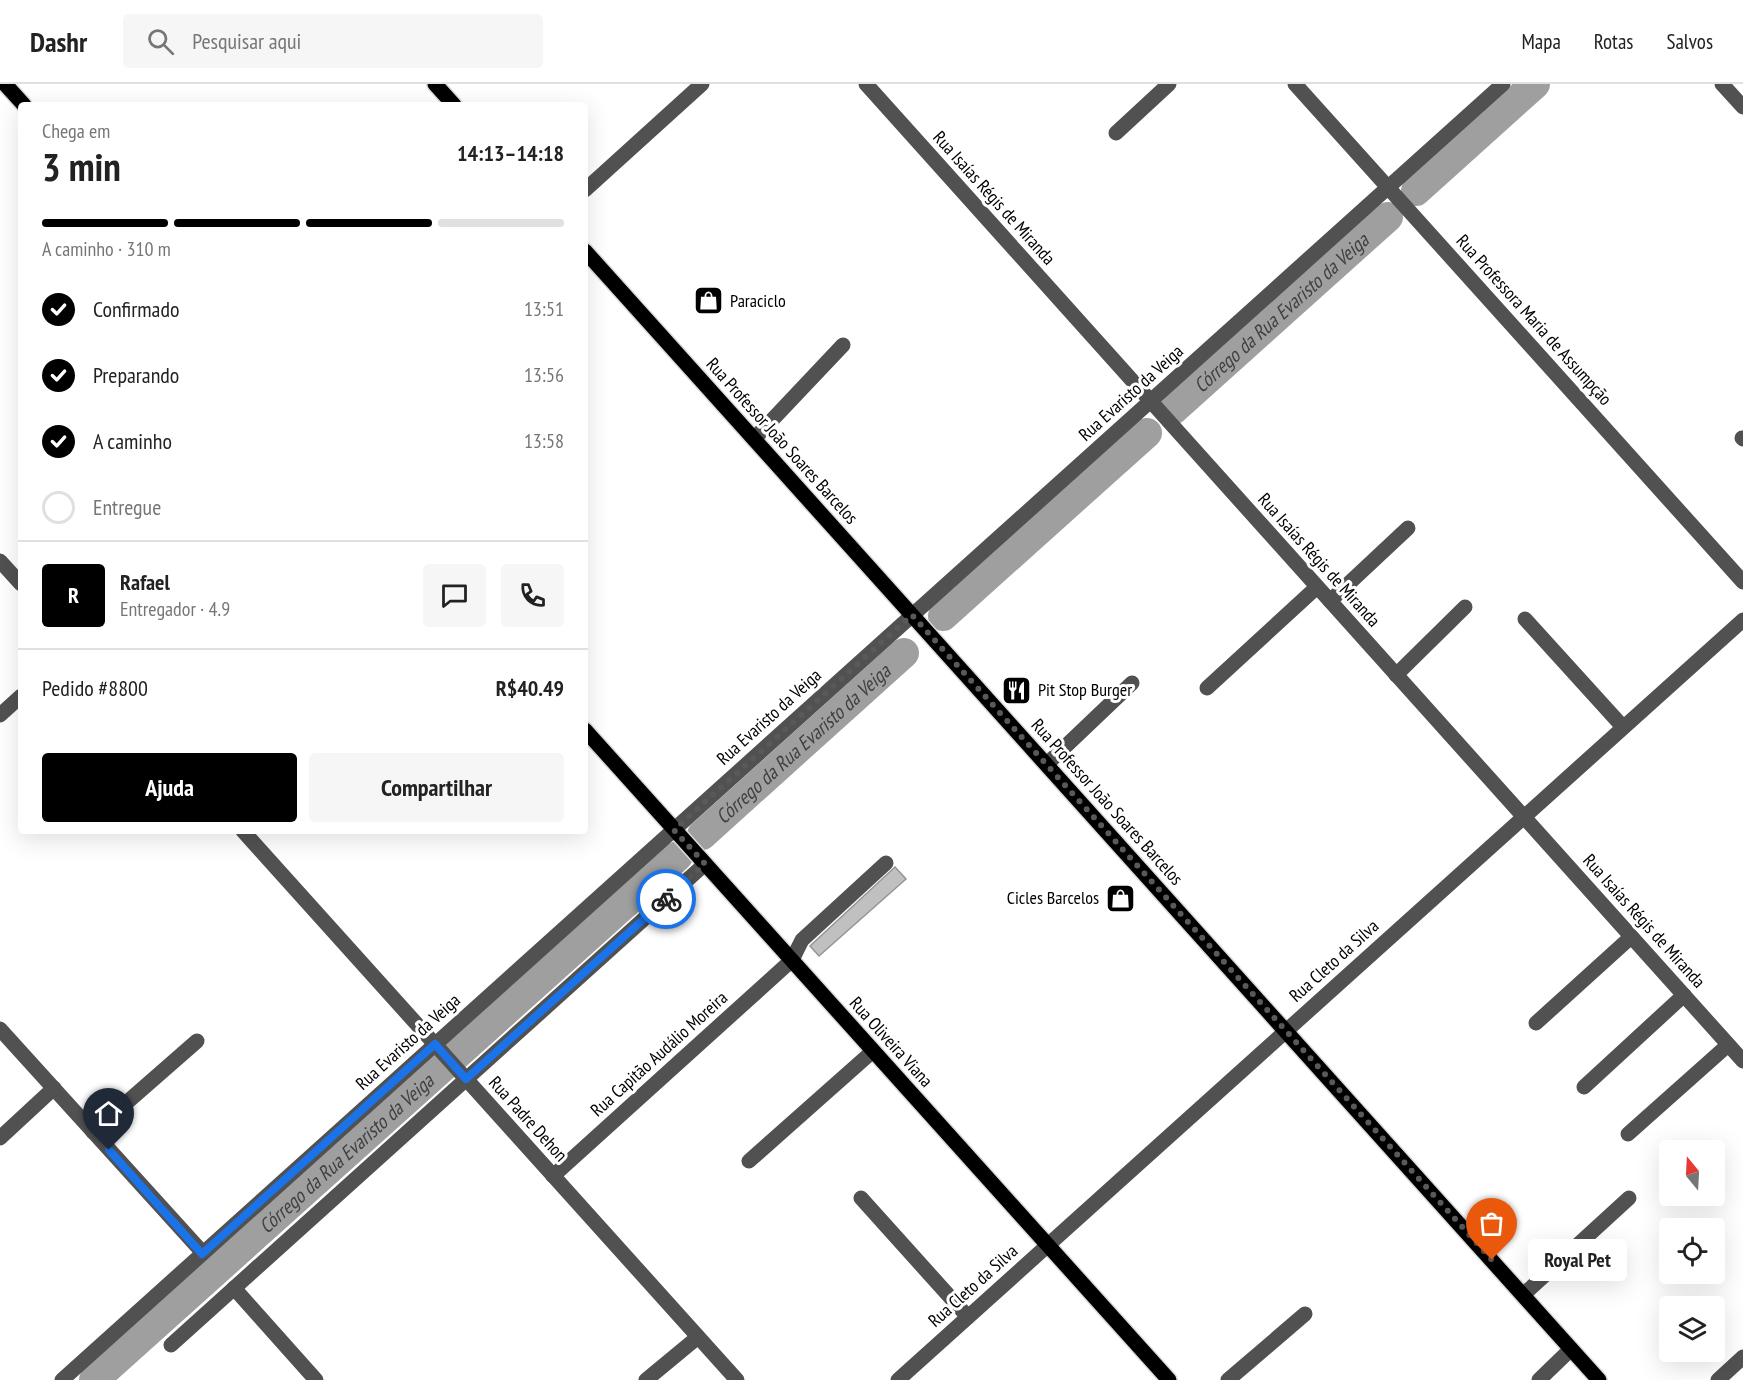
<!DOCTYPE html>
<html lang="pt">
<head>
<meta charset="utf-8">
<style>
  :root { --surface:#fff; --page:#f6f6f6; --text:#222; --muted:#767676; --line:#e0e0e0; --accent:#000 }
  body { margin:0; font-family:"PT Sans Narrow",sans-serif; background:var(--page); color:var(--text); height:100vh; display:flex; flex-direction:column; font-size:22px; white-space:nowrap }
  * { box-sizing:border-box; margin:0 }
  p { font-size:20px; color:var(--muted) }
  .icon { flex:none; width:33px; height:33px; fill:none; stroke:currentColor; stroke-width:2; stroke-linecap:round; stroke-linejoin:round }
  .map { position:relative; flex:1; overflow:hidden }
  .panel { position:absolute; left:18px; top:18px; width:570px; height:732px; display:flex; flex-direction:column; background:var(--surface); border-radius:6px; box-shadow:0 6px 24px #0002 }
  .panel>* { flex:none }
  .needle { width:39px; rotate:342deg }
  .controls { position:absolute; left:1659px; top:1056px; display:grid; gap:12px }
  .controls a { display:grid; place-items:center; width:66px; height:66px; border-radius:6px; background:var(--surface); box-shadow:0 6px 24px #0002; font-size:30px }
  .pin { position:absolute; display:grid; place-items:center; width:51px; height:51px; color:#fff; margin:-62px -26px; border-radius:50% 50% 50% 0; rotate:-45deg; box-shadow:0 0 6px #0007 }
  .pin .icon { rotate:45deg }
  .courier { position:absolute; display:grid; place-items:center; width:60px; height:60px; margin:-30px; border:4px solid #1a73e8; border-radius:50%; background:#fff; color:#222; box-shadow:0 2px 8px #0007 }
  .bubble { position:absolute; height:42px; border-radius:6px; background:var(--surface); box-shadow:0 6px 24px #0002; font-size:20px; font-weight:700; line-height:42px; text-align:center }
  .overview em { font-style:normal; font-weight:700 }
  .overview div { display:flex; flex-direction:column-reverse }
  .overview { display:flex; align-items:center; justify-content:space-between; height:102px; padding:0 24px }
  h1 { font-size:39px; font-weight:700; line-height:45px }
  .bar { display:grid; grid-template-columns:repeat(4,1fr); gap:9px 6px; align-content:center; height:72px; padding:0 24px }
  .bar i { height:8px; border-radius:4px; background:var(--line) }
  .bar .selected { background:var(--accent) }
  .bar p { grid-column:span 4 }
  .line { display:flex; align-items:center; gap:15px; padding:0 24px; border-top:2px solid var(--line) }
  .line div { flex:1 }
  .round { display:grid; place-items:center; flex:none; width:63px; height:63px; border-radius:6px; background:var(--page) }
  ol { padding:0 24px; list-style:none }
  li { display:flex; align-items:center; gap:18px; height:66px }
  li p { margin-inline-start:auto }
  li .icon { padding:6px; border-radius:50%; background:var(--accent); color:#fff; stroke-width:4 }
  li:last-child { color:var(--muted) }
  li i { width:33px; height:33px; border:3px solid var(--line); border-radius:50% }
  .primary-button { display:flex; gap:12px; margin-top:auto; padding:12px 24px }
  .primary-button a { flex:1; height:69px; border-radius:6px; background:var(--accent); color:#fff; font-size:24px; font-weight:700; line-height:69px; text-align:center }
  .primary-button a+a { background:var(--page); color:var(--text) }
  header { display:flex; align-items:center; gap:36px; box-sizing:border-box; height:84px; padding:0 30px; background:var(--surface); border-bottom:2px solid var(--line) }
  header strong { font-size:28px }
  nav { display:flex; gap:33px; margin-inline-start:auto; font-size:21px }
  .search { width:420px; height:54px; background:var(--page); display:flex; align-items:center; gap:15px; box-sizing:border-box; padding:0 21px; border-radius:6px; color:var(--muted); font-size:22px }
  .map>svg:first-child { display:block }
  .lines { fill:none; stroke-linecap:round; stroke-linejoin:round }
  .river { stroke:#9f9f9f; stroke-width:30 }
  .building { fill:#c0c0c0; stroke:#959595; stroke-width:1.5 }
  .major-casing { stroke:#dbdbdb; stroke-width:18 }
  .minor { stroke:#515151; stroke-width:15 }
  .major { stroke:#000; stroke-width:15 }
  .done { stroke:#595959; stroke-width:6; stroke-dasharray:0 10.8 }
  .route { stroke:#1a73e8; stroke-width:8 }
  .labels { text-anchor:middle; stroke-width:6; stroke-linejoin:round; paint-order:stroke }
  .street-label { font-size:18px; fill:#000; stroke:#fff }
  .poi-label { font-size:18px; fill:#000; stroke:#fff; text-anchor:start }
  .water-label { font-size:20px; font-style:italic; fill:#404040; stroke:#fff }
</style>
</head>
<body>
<header>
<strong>Dashr</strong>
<div class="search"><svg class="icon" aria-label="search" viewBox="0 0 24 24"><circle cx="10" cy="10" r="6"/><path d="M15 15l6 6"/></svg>Pesquisar aqui</div>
<nav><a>Mapa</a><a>Rotas</a><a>Salvos</a></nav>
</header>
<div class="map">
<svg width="1743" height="1296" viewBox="0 0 1743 1296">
  <rect width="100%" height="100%" fill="#fff"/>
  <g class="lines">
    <g class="river">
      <polyline points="1416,107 1535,0"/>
      <path id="s1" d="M1174 325 1388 133"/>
      <polyline points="943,532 1147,349"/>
      <path id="s2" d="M702 751 904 569"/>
      <path id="s3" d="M94 1296 678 772"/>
    </g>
  </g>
  <polygon class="building" points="895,783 906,795 819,872 810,862"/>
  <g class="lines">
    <defs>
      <g id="major">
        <polyline points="5,0 24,21"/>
        <polyline points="435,0 454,21"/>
        <polyline points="585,167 1599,1296"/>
        <polyline points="585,646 1169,1296"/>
      </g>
    </defs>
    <use href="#major" class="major-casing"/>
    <g class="minor">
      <polyline points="866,0 1743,977"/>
      <polyline points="1295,0 1743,498"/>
      <polyline points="1722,0 1743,23"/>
      <polyline points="1116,49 1169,0"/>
      <polyline points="585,106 702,0"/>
      <polyline points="1742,354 1743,355"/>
      <polyline points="754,355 843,261"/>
      <polyline points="0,477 21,500"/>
      <polyline points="1330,517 1408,444"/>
      <polyline points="1525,535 1623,643"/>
      <polyline points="1396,591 1465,523"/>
      <polyline points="1207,604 1317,503"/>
      <polyline points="0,631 21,612"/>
      <polyline points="1047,680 1132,599"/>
      <polyline points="243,747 737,1296"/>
      <polyline points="1536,939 1631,853"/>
      <polyline points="0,945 203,1169"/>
      <polyline points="1584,1003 1684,911"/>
      <polyline points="93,1048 197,957"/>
      <polyline points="1628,1050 1728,961"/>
      <polyline points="0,1054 54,1004"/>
      <polyline points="749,1077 873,967"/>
      <polyline points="553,1092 792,876 802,856 886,779"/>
      <polyline points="861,1114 968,1233"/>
      <polyline points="234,1204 316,1296"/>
      <polyline points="1523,1211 1629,1114"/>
      <polyline points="171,1261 705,780"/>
      <polyline points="62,1296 1503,0"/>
      <polyline points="646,1296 698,1253"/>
      <polyline points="898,1296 1743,536"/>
      <polyline points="1228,1296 1305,1230"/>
      <polyline points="1539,1296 1571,1265"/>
      <polyline points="1718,1296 1743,1273"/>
    </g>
    <use href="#major" class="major"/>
  </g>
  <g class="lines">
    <polyline class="done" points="666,815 705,780 674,746 912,531 1492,1176"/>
    <polyline class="route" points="109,1066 202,1170 435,960 466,995 666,815"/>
  </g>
  <defs>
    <symbol id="shop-square" viewBox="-11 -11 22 22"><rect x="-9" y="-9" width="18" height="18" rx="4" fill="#000" stroke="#fff"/><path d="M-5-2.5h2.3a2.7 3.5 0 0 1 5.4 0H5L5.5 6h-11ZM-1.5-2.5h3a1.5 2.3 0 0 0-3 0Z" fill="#fff"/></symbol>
    <symbol id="restaurant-square" viewBox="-11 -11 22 22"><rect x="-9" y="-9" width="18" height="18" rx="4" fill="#000" stroke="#fff"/><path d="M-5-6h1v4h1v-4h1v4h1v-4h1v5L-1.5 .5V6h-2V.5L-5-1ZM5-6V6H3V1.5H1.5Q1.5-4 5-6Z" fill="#fff"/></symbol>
  </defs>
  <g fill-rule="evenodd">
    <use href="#shop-square" x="692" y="200" width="33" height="33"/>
    <use href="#restaurant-square" x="1000" y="590" width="33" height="33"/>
    <use href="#shop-square" x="1104" y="798" width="33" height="33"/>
  </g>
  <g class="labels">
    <g class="street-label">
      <text transform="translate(994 114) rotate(48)" y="6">Rua Isaías Régis de Miranda</text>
      <text transform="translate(1534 236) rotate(48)" y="6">Rua Professora Maria de Assumpção</text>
      <text transform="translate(1131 309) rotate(-42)" y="6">Rua Evaristo da Veiga</text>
      <text transform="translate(782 357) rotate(48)" y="6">Rua Professor João Soares Barcelos</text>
      <text transform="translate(1319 476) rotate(48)" y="6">Rua Isaías Régis de Miranda</text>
      <text transform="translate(769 633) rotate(-42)" y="6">Rua Evaristo da Veiga</text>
      <text transform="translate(1107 718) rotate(48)" y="6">Rua Professor João Soares Barcelos</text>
      <text transform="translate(1644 837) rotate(48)" y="6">Rua Isaías Régis de Miranda</text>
      <text transform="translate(1334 877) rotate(-42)" y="6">Rua Cleto da Silva</text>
      <text transform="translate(408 958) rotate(-42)" y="6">Rua Evaristo da Veiga</text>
      <text transform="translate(891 958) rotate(48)" y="6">Rua Oliveira Viana</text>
      <text transform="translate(659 970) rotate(-42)" y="6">Rua Capitão Audálio Moreira</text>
      <text transform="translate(528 1035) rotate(48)" y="6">Rua Padre Dehon</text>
      <text transform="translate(973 1202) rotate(-42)" y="6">Rua Cleto da Silva</text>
    </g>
    <g class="poi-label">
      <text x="730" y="223">Paraciclo</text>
      <text x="1038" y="612">Pit Stop Burger</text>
      <text x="1099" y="820" text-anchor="end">Cicles Barcelos</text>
    </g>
    <g class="water-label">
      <text dy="7" stroke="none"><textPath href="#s1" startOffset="144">Córrego da Rua Evaristo da Veiga</textPath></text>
      <text dy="7" stroke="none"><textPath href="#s2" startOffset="136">Córrego da Rua Evaristo da Veiga</textPath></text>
      <text dy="7" stroke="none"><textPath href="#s3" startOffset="339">Córrego da Rua Evaristo da Veiga</textPath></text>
    </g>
  </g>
</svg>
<div class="controls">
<a><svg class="needle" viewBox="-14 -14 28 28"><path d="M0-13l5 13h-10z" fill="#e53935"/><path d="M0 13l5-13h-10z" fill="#767676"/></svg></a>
<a><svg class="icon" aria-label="locate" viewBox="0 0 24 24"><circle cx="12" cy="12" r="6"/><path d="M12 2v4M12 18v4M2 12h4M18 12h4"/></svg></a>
<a><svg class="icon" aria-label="layers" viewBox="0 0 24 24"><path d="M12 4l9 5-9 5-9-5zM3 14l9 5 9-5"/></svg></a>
</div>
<div class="pin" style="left:1492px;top:1176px;background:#ea580c"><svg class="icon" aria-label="bag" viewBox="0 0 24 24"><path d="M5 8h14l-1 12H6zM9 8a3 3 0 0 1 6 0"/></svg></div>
<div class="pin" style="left:109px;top:1066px;background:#1f2937"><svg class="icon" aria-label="home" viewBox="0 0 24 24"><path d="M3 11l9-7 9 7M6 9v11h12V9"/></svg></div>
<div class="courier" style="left:666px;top:815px"><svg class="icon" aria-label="bike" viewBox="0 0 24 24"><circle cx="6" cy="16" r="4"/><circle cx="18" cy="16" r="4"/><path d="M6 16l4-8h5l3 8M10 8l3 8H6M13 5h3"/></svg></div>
<div class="bubble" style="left:1528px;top:1155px;width:99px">Royal Pet</div>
<section class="panel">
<div class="overview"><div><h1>3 min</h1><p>Chega em</p></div><em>14:13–14:18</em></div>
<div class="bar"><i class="selected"></i><i class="selected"></i><i class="selected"></i><i></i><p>A caminho · 310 m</p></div>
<ol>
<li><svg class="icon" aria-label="check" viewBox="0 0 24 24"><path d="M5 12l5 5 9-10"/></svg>Confirmado<p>13:51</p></li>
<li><svg class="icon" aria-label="check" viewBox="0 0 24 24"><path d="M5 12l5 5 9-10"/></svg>Preparando<p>13:56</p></li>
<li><svg class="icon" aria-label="check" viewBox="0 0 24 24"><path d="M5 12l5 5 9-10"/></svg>A caminho<p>13:58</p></li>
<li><i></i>Entregue</li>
</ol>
<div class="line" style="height:108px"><b class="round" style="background:var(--accent);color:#fff">R</b><div><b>Rafael</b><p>Entregador · 4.9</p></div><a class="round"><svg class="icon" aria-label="chat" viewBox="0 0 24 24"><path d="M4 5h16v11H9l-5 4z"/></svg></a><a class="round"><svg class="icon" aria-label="phone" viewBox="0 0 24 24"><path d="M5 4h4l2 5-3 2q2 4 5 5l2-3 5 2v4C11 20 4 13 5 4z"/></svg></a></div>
<div class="line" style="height:78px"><div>Pedido #8800</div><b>R$40.49</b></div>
<div class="primary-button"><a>Ajuda</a><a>Compartilhar</a></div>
</section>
</div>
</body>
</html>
